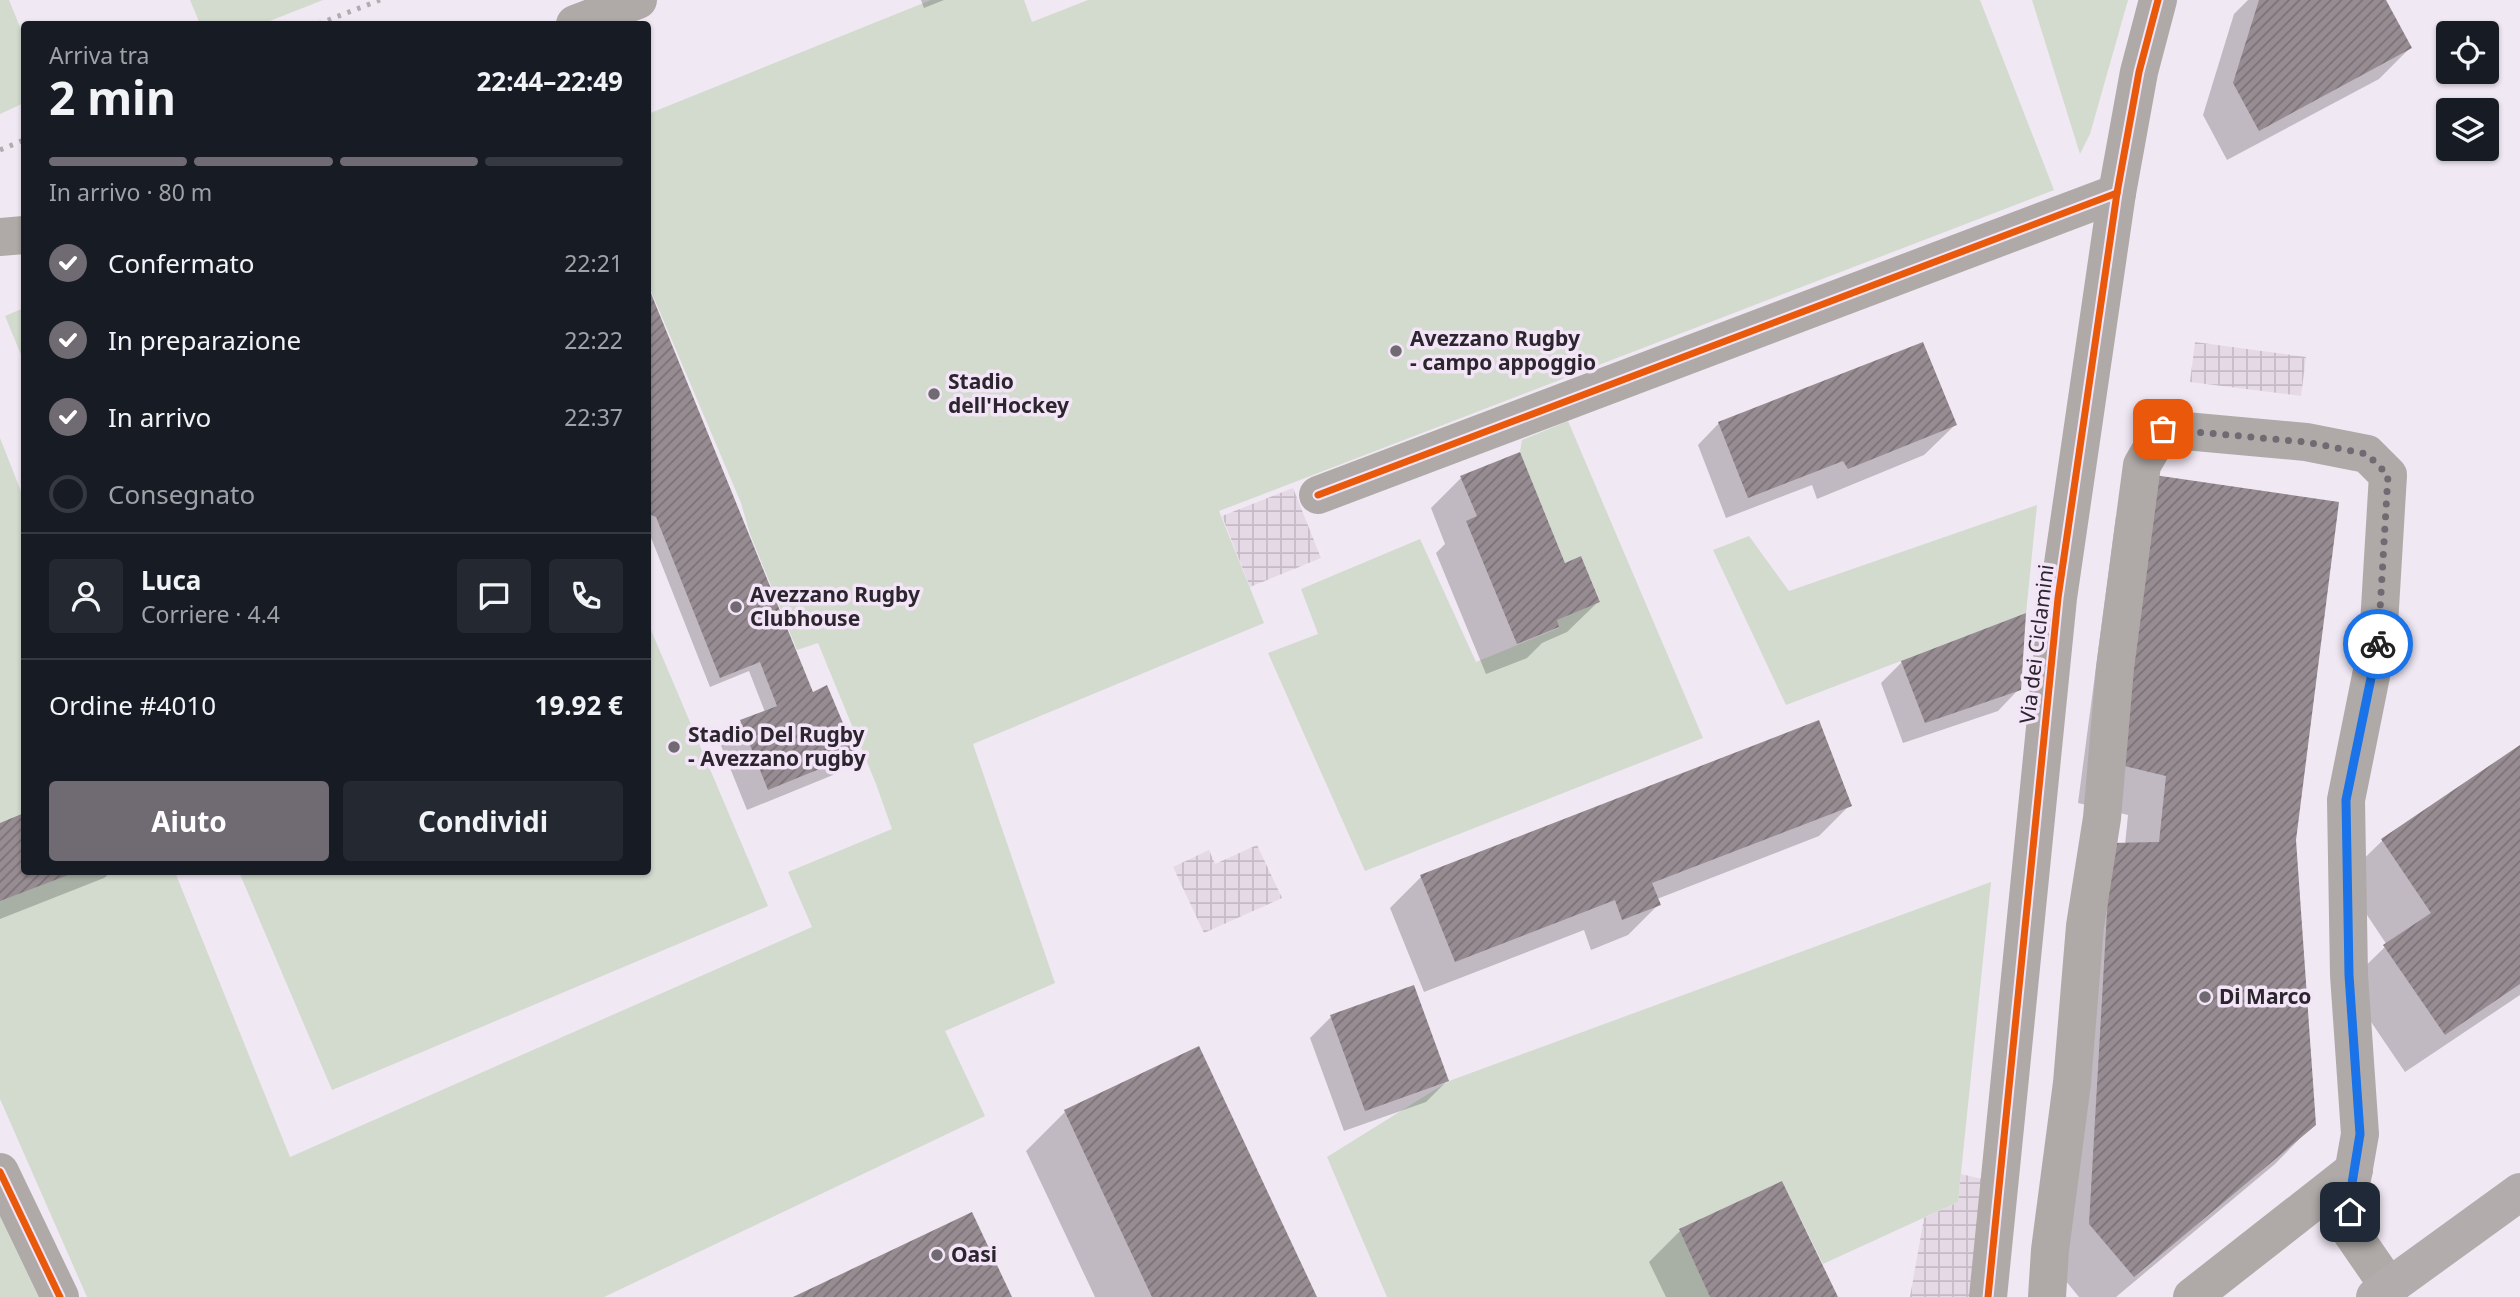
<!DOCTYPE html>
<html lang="it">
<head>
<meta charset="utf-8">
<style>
  :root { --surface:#171b24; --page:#242831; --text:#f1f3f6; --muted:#9ea1a6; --line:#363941; --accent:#706a72 }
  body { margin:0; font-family:"Noto Sans",sans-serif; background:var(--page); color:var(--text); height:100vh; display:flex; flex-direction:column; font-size:26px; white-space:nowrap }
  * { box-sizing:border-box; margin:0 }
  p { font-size:23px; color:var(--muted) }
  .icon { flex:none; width:38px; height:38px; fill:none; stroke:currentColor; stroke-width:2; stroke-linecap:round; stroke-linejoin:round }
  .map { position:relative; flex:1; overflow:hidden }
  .details { position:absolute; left:21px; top:21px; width:630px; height:854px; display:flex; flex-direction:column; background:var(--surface); border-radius:7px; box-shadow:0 2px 5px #0004 }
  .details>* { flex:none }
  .fabs { position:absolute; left:2436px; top:21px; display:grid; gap:14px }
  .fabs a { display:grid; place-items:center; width:63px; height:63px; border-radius:7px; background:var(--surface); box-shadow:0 2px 5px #0004; font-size:35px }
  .pin { position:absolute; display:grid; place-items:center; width:60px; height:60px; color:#fff; margin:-30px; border-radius:14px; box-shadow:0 4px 10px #0006 }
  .courier { position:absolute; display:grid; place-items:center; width:70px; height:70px; margin:-35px; border:5px solid #1a73e8; border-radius:50%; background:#fff; color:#222; box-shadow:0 2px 9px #0007 }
  .head em { font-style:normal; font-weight:700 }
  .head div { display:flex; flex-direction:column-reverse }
  .head { display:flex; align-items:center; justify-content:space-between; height:119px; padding:0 28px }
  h1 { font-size:46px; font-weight:700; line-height:52px }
  .bar { display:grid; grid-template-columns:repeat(4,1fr); gap:10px 7px; align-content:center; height:84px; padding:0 28px }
  .bar i { height:9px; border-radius:5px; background:var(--line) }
  .bar .on { background:var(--accent) }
  .bar p { grid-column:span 4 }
  .line { display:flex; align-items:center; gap:18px; padding:0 28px; border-top:2px solid var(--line) }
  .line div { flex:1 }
  .round { display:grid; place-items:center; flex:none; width:74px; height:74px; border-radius:7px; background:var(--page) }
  ol { padding:0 28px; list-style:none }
  li { display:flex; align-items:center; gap:21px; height:77px }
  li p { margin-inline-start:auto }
  li .icon { padding:7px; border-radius:50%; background:var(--accent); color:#fff; stroke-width:4 }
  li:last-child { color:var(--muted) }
  li i { width:38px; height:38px; border:4px solid var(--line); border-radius:50% }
  .action { display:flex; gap:14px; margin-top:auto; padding:14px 28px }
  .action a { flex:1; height:80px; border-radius:7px; background:var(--accent); color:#fff; font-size:28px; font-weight:700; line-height:80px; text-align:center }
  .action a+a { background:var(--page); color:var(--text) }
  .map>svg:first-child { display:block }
  .industrial { fill:url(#industrial-grid) }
  .green { fill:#d3dbcf }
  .shadow { fill:#0003 }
  .building { fill:url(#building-hatch) }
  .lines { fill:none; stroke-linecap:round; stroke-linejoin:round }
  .minor { stroke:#afaaa8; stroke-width:38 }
  .major { stroke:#b3acad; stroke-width:38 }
  .rail { stroke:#b1acaf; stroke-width:5; stroke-dasharray:3.5 7; stroke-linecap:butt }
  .cycleway-casing { stroke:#f3e4f7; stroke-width:11 }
  .cycleway { stroke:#e8590c; stroke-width:7 }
  .done { stroke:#706a72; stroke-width:7; stroke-dasharray:0 12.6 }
  .route { stroke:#1a73e8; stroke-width:9 }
  .poi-dot { fill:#706a72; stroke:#f3e4f7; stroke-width:2.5 }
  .labels { text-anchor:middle; stroke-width:7; stroke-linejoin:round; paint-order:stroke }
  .poi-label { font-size:21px; font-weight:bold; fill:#2b262d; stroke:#f3e4f7; text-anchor:start }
  .street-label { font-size:21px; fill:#2b262d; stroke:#f3e4f7 }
</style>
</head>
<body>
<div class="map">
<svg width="2520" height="1297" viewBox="0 0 2520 1297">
  <defs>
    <pattern id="industrial-grid" width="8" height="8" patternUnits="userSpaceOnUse" patternTransform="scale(1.75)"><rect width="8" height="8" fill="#e6d9e6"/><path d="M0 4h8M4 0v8" fill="none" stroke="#c5bac6"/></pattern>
    <pattern id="building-hatch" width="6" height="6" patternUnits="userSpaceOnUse" patternTransform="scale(1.75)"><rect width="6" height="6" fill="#968c91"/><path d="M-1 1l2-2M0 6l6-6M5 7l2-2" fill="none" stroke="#7b7277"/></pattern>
  </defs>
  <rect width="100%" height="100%" fill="#f0e8f3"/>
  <g class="industrial">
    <polygon points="2195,342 2306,357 2301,396 2190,382"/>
    <polygon points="1293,488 1321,558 1250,587 1222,516"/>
    <polygon points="1257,845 1282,898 1204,933 1173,867 1209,850 1215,864"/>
    <polygon points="1961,1174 1982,1179 1969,1297 1910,1297 1924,1218 1958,1202"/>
  </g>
  <g class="green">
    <polygon points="0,0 9,0 24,37 24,103 0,114"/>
    <polygon points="190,0 323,0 262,24 200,24"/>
    <polygon points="931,0 1024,0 1032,22 1088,0 1980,0 2054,190 1219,511 1264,623 973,744 1055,983 945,1031 985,1116 604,1297 87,1297 0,1099 0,438 24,499 24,872 175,872 290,1157 812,927 788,872 892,829 876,784 818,643 797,650 750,534 741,503 648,284 648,114"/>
    <polygon points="2032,0 2128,0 2090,134 2080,154"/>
    <polygon points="24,308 24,362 5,316"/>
    <polygon points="1568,421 1703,738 1365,871 1268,653 1318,634 1301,589 1420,539 1476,662 1559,628 1557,620 1600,601 1581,556 1565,563 1520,452 1522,440"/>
    <polygon points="2037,505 2026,613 1786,705 1713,550 1749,536 1789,591"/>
    <polygon points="648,623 768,906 332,1090 239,872 648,872"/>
    <polygon points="1991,882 1958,1202 1823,1264 1782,1181 1679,1229 1710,1297 1387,1297 1327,1157 1449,1081"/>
    <polygon points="0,1211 47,1297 0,1297"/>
  </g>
  <g class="shadow">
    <polygon points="921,0 944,0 924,8"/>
    <polygon points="2248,0 2384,0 2410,48 2379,79 2227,160 2203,115 2234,14"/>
    <polygon points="648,292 812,693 854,754 833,775 747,810 720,743 741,722 765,712 749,671 710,687 648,530"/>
    <polygon points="1719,423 1955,425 1924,455 1817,499 1812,485 1726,518 1698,445"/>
    <polygon points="1461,478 1564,565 1598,602 1567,632 1542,643 1527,658 1486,674 1436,553 1445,544 1431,508"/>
    <polygon points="2116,516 2294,840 2314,1124 2275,1164 2116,1297 2079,1297 2051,1263 2073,884 2125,845 2128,815 2078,803"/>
    <polygon points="1902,662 2019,689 1998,711 1903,743 1881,683"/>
    <polygon points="2520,747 2520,995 2405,1072 2346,985 2387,945 2343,879 2382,841"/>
    <polygon points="1850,805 1819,836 1657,899 1659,904 1628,935 1591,950 1584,930 1424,992 1390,908 1421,877"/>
    <polygon points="24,815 24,872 111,872 104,878 0,919 0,825"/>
    <polygon points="1331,1017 1447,1081 1426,1102 1344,1131 1310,1038"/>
    <polygon points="1198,1049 1315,1297 1095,1297 1026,1151 1065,1112"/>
    <polygon points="1781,1183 1836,1297 1666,1297 1649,1262 1680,1231"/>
  </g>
  <g class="building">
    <polygon points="2259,0 2386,0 2412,48 2259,131 2233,83"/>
    <polygon points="648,286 813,692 827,685 856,754 768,790 740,720 777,706 760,662 720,678 656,517 648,514"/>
    <polygon points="1923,342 1957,425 1848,469 1843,461 1748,498 1718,422"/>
    <polygon points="1520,452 1565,563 1581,556 1600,602 1557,620 1559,627 1517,644 1466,521 1477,516 1460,476"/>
    <polygon points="2154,475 2339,502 2296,840 2316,1125 2134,1277 2089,1224 2111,843 2159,842 2166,776 2116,764"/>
    <polygon points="2026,613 2021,690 1925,723 1901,661"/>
    <polygon points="1819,720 1852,806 1652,883 1661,905 1622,920 1615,900 1455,962 1420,875"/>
    <polygon points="2520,745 2520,984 2445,1035 2383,945 2431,913 2381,839"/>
    <polygon points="24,813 24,872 76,872 0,901 0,823"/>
    <polygon points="1414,985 1449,1081 1365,1111 1330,1015"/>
    <polygon points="1199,1046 1317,1297 1152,1297 1064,1110"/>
    <polygon points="1782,1181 1838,1297 1710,1297 1679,1229"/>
    <polygon points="972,1212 1012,1297 793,1297"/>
  </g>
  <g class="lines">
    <g class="minor">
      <polyline points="575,24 638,0"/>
      <polyline points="0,237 24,235"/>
      <polyline points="1318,495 2117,193"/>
      <polyline points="0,1172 60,1297"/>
      <polyline points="1988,1297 2058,598 2117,193 2139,72 2158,0"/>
      <polyline points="2047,1297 2050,1250 2072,1083 2085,926 2102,818 2115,668 2142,465 2163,429 2306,442 2367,454 2388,475 2378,641 2346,800 2349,975 2360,1134 2349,1196 2349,1229 2389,1287"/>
      <polyline points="2192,1297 2354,1170"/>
    </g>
    <polyline class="major" points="2375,1297 2520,1192"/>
    <g class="rail">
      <polyline points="318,24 380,0"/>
      <polyline points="0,150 24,140"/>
    </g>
    <defs>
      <g id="cycleway">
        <polyline points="1318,495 2117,193"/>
        <polyline points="0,1172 60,1297"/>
        <polyline points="1988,1297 2058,598 2117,193 2139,72 2158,0"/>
      </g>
    </defs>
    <use href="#cycleway" class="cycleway-casing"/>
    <use href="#cycleway" class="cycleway"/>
  </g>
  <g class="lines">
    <polyline class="done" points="2163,429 2306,442 2347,450 2367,454 2388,475 2378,644"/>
    <polyline class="route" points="2350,1212 2350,1196 2360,1134 2349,975 2346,800 2378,644"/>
  </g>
  <g class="poi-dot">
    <circle cx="1396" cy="351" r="7"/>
    <circle cx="934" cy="394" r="7"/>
    <circle cx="736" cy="607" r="7"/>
    <circle cx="674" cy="747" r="7"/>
    <circle cx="2205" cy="997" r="7"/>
    <circle cx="937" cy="1255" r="7"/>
  </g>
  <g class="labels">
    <g class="poi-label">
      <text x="1410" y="346">Avezzano Rugby<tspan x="1410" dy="24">- campo appoggio</tspan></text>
      <text x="948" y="389">Stadio<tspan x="948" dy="24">dell'Hockey</tspan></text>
      <text x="750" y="602">Avezzano Rugby<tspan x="750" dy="24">Clubhouse</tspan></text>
      <text x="688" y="742">Stadio Del Rugby<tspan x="688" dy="24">- Avezzano rugby</tspan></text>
      <text x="2219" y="1004">Di Marco</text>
      <text x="951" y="1262">Oasi</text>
    </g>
    <g class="street-label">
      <text transform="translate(2037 644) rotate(-83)" y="7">Via dei Ciclamini</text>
    </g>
  </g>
</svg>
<div class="fabs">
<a><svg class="icon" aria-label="locate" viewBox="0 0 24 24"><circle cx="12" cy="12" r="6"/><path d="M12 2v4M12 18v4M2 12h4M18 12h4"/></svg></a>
<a><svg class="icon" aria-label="layers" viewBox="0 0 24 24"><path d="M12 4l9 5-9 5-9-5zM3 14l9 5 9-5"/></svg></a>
</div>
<div class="pin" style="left:2163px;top:429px;background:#ea580c"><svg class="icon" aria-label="bag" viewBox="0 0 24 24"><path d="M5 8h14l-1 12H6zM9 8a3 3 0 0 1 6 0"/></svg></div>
<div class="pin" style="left:2350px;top:1212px;background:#1f2937"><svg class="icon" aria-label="home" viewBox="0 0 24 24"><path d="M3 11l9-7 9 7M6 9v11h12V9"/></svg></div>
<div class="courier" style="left:2378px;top:644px"><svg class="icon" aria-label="bike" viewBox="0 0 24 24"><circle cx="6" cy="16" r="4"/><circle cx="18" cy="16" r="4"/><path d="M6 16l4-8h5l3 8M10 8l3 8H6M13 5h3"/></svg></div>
<section class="details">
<div class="head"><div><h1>2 min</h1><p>Arriva tra</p></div><em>22:44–22:49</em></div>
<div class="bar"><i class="on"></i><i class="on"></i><i class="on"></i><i></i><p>In arrivo · 80 m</p></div>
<ol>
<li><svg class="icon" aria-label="check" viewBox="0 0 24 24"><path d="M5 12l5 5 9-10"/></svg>Confermato<p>22:21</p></li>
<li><svg class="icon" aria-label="check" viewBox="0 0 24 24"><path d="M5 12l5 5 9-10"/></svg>In preparazione<p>22:22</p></li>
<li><svg class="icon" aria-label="check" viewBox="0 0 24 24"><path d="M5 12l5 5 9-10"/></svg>In arrivo<p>22:37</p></li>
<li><i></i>Consegnato</li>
</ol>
<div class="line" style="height:126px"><a class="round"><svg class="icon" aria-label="person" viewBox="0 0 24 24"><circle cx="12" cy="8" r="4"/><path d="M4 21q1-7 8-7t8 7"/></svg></a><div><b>Luca</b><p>Corriere · 4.4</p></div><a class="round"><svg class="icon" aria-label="chat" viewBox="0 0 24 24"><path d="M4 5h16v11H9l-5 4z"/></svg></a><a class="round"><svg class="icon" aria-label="phone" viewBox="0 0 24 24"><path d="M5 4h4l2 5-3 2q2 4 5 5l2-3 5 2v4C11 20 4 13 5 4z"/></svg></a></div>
<div class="line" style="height:91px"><div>Ordine #4010</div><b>19.92 €</b></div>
<div class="action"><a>Aiuto</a><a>Condividi</a></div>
</section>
</div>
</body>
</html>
